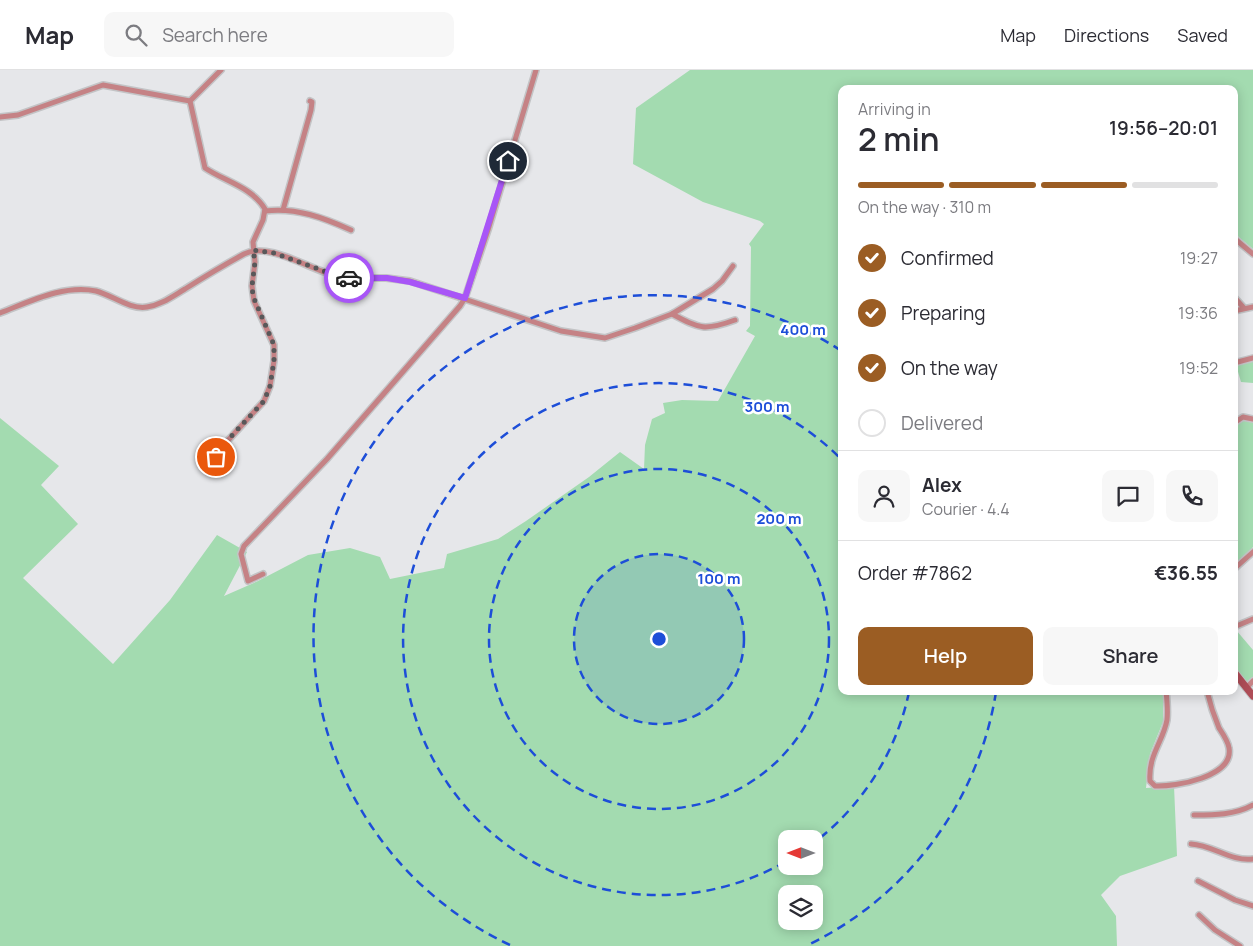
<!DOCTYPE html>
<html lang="en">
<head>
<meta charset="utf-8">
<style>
  :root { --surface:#fff; --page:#f7f7f7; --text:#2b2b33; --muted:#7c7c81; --line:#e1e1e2; --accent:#9b5d23 }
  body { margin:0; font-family:Manrope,sans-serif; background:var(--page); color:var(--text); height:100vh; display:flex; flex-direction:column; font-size:19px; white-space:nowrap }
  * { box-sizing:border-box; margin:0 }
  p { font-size:16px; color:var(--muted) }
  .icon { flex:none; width:28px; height:28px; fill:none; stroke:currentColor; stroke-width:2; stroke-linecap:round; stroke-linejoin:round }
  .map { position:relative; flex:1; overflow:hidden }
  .details { position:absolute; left:838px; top:15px; width:400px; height:610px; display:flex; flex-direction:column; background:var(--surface); border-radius:10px; box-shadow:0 2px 12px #0003 }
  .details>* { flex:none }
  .needle { width:32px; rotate:270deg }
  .fabs { position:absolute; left:778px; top:760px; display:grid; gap:10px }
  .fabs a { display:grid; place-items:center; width:45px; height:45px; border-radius:10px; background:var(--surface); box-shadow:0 2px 12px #0003; font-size:25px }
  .pin { position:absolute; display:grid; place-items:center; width:42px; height:42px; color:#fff; margin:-21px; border:2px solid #fff; border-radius:50%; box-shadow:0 1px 5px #0007 }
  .courier { position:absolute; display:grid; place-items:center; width:50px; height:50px; margin:-25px; border:4px solid #a855f7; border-radius:50%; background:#fff; color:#222; box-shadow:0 1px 6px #0007 }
  .summary em { font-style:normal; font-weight:600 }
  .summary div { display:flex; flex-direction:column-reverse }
  .summary { display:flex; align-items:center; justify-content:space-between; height:85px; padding:0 20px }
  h1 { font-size:32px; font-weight:600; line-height:38px }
  .bar { display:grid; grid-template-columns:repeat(4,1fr); gap:8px 5px; align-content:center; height:60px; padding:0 20px }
  .bar i { height:6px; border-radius:4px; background:var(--line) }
  .bar .current { background:var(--accent) }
  .bar p { grid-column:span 4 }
  .line { display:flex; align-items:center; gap:12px; padding:0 20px; border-top:1px solid var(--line) }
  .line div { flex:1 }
  .round { display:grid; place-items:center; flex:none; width:52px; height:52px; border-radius:10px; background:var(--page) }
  ol { padding:0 20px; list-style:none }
  li { display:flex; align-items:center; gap:15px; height:55px }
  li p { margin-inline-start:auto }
  li .icon { padding:5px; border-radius:50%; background:var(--accent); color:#fff; stroke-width:4 }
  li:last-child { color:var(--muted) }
  li i { width:28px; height:28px; border:2px solid var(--line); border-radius:50% }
  .primary-button { display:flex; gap:10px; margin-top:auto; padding:10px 20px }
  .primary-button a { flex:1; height:58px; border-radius:10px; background:var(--accent); color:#fff; font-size:20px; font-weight:600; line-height:58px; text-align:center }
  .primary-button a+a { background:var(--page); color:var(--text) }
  header { display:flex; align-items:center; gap:30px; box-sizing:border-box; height:70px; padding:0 25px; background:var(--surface); border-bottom:1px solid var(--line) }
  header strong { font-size:24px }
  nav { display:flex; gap:28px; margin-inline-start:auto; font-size:18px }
  .search { width:350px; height:45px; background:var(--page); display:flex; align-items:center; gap:12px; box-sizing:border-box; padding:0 18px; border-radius:10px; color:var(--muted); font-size:19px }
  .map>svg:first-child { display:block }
  .green { fill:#a3dbb0; fill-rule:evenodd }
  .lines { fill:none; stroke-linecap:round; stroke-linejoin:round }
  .street-casing { stroke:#c3c4c6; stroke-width:8 }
  .secondary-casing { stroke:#c3c4c6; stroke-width:9 }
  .street { stroke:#c58285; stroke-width:5 }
  .secondary { stroke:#ae4d57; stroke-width:7 }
  .done { stroke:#58585a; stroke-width:5; stroke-dasharray:0 9 }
  .route { stroke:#a855f7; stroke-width:6 }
  .ring { fill:none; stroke:#1d4ed8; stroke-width:2.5; stroke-dasharray:9 6 }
  .centre { fill:#1d4ed8; stroke:#fff; stroke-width:2.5 }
  .ring-label { font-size:15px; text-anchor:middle; font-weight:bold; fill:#1d4ed8; stroke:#fff; stroke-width:5; stroke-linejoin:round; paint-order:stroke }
</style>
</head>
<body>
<header>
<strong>Map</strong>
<div class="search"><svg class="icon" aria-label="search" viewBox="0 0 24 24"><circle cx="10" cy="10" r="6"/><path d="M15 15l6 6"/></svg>Search here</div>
<nav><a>Map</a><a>Directions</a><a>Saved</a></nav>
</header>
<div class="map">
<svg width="1253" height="876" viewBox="0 0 1253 876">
  <rect width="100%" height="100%" fill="#e6e7ea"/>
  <g class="green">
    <path d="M690 0H1253V179L1234 163V19H841V621H1163V652L1150 684 1146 718 1174 716 1177 786 1120 806 1101 825 1116 846 1117 876H0V348L59 396 41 415 78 454 23 508 113 594 170 530 217 465 247 482 224 526 258 511 308 485 350 478 380 487 390 509 444 498 447 484 498 469 526 451 589 407 620 382 644 399 645 375 652 349 665 343 663 333 682 330 718 331 755 266 746 261 750 256 751 177 749 174 764 154 760 151 703 132 633 94 636 38ZM786 769H814V796H786ZM786 824H814V851H786Z"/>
    <polygon points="1253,290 1253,313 1241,312 1236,295"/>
    <polygon points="1243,349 1253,351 1253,477 1244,488 1234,496 1234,357"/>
    <polygon points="1236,560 1253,580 1253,607 1246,612 1234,597 1234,561"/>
  </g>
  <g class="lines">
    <defs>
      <g id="street">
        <polyline points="0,47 18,45 103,15 190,31"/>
        <polyline points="283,140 311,40 312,32 310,31"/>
        <path d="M265 141C296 137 324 148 351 160"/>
        <polyline points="1234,168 1253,184"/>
        <polyline points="1234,227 1244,238"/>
        <polyline points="1234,241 1253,237"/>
        <path d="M0 243C29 232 64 214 96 221 112 225 130 240 147 237 161 235 173 226 185 219 204 207 224 195 244 184 270 171 313 202 340 207 356 209 371 208 386 208 394 209 402 210 410 211L561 261 605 268 635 258 672 244 713 219 722 211 733 196"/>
        <path d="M672 244C700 259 705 261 735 250"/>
        <polyline points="1234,293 1253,288"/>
        <polyline points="1234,353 1243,347 1253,349"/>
        <path d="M211 400 221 378 264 331 270 316 274 291V275L254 231 252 216 255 192 253 172 263 150 265 139C252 117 224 111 205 98L190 31 221 0"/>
        <polyline points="1234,499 1253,482"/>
        <polyline points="263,504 248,511 241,484 244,476 327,389 460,236 465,228 488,160 536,0"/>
        <polyline points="1234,557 1253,549"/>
        <polyline points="1246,618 1253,611"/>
        <path d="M1166 621C1167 630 1168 641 1167 650 1163 672 1148 685 1150 711L1155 716C1175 717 1234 707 1229 678 1228 671 1223 664 1219 658 1214 646 1210 634 1207 621"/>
        <path d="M1194 745C1214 745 1235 745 1253 735"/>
        <path d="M1191 774C1213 775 1231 792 1253 789"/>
        <polyline points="1198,811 1235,830 1253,836"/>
        <polyline points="1199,845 1215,860 1240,876"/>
      </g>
      <polyline id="secondary" points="1234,602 1253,626"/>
    </defs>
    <use href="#street" class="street-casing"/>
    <use href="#secondary" class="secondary-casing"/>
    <use href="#street" class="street"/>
    <use href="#secondary" class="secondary"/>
  </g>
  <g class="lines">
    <polyline class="done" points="216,387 224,374 264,331 270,316 274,291 274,275 253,226 252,216 255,192 253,180 274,183 338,206 349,208"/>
    <polyline class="route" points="349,208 387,208 410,212 465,228 508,91"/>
  </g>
  <circle cx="659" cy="569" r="85" fill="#1d4ed8" fill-opacity=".12"/>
  <g class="ring">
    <circle cx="659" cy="569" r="85"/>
    <circle cx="659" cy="569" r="170"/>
    <path d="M909 622A256 256 0 0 1 815 772M785 792A256 256 0 1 1 840 388"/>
    <path d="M996 622A341 341 0 0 1 808 875M510 875A341 341 0 1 1 840 280"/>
  </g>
  <circle cx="659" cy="569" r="8" class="centre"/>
  <g class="ring-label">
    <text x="803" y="265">400 m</text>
    <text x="767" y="342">300 m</text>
    <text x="779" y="454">200 m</text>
    <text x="719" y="514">100 m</text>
  </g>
</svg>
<div class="fabs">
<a><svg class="needle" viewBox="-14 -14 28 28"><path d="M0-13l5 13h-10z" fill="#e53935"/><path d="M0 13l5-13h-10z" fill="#7c7c81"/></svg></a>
<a><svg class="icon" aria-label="layers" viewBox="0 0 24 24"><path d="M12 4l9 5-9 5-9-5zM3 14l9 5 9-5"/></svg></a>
</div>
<div class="pin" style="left:216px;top:387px;background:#ea580c"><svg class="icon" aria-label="bag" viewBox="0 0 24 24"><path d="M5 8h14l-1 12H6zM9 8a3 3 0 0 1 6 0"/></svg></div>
<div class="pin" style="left:508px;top:91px;background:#1f2937"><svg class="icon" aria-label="home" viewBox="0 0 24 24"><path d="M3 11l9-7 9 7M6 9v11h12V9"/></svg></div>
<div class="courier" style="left:349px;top:208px"><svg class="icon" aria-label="car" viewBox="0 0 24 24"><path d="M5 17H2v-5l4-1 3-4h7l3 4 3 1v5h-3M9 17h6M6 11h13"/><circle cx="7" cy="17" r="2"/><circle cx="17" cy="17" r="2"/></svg></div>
<section class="details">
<div class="summary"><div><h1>2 min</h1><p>Arriving in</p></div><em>19:56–20:01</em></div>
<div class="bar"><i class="current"></i><i class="current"></i><i class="current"></i><i></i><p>On the way · 310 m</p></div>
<ol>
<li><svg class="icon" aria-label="check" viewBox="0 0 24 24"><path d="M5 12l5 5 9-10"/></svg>Confirmed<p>19:27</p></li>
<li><svg class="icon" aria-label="check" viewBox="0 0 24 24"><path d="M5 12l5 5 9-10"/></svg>Preparing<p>19:36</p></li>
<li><svg class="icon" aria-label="check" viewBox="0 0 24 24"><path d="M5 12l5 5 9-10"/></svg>On the way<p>19:52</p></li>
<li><i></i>Delivered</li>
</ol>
<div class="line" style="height:90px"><a class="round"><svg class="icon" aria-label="person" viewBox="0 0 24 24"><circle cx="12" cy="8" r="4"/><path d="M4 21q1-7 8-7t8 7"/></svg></a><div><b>Alex</b><p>Courier · 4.4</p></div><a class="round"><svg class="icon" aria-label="chat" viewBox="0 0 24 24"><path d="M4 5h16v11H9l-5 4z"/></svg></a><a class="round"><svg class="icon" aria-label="phone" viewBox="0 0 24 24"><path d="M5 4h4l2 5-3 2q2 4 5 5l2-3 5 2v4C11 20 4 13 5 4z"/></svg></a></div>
<div class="line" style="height:65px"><div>Order #7862</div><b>€36.55</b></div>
<div class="primary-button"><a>Help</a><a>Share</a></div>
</section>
</div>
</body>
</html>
